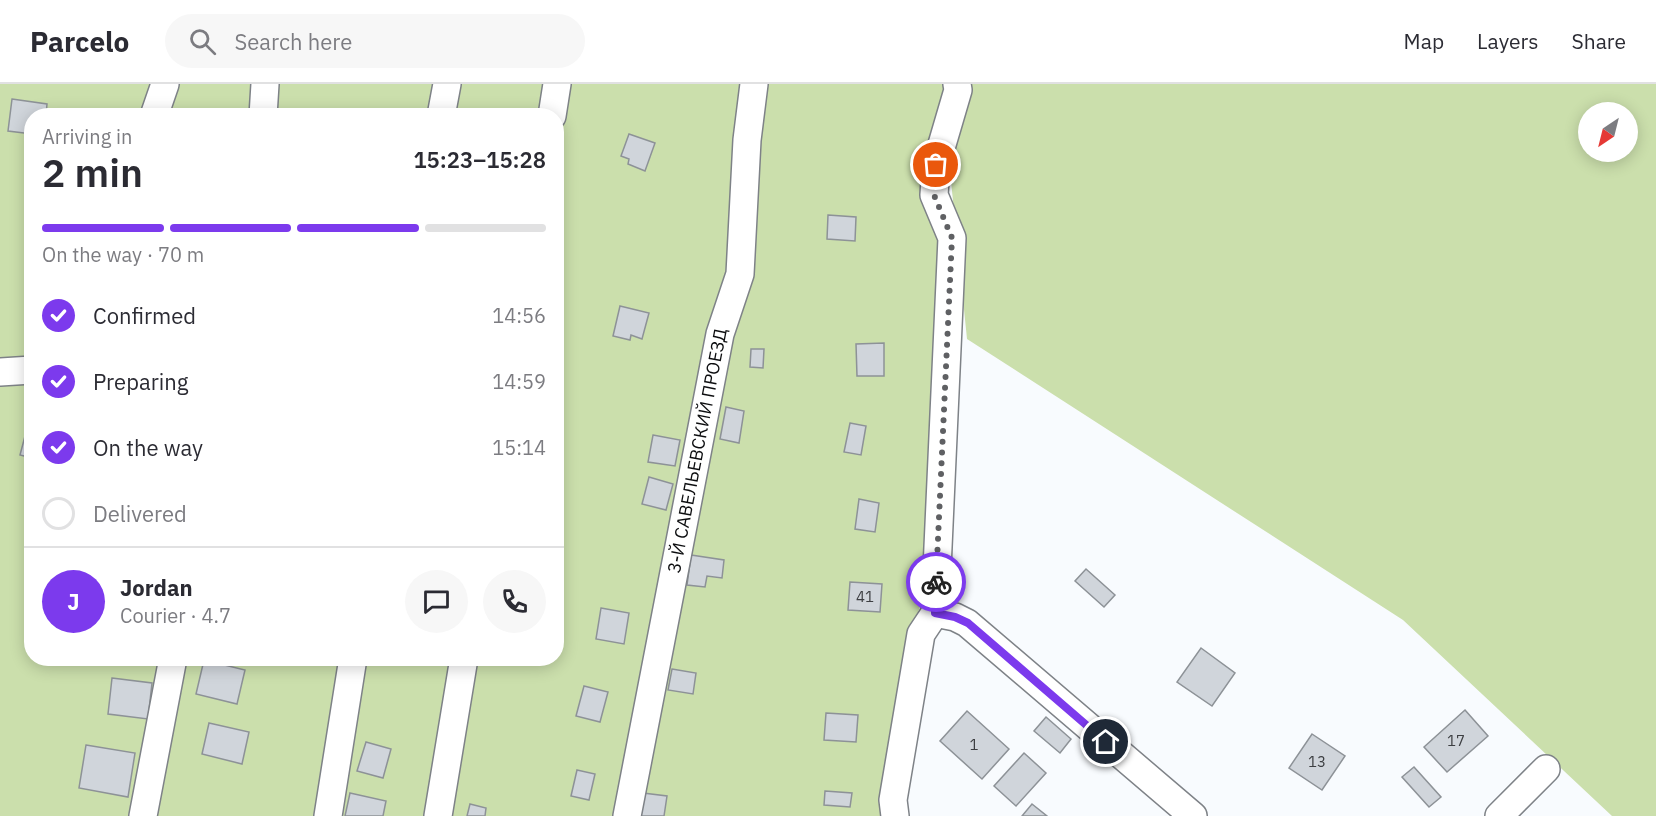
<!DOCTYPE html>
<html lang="en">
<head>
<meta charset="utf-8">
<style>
  :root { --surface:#fff; --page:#f7f7f7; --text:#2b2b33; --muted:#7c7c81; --line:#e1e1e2; --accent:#7c3aed }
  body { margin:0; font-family:"IBM Plex Sans",sans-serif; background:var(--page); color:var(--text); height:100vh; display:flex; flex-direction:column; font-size:22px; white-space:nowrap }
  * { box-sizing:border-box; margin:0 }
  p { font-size:20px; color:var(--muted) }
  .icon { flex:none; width:33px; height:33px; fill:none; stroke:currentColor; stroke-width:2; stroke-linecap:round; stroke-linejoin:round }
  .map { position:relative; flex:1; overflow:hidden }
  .details { position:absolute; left:24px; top:24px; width:540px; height:558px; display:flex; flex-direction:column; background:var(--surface); border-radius:24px; box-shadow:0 3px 15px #0003 }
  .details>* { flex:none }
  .needle { width:39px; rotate:215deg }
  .buttons { position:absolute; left:1578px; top:18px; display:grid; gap:12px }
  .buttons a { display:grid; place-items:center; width:60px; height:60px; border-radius:50%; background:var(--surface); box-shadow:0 3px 15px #0003; font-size:30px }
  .pin { position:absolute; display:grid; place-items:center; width:51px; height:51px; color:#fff; margin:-26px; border:3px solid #fff; border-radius:50%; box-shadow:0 2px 6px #0007 }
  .courier { position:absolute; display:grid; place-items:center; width:60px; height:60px; margin:-30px; border:4px solid #7c3aed; border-radius:50%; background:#fff; color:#222; box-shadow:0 2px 8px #0007 }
  .summary em { font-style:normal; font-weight:600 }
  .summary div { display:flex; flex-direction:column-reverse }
  .summary { display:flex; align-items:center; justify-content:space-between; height:102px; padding:0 18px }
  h1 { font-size:39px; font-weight:600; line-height:45px }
  .bar { display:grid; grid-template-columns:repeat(4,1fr); gap:9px 6px; align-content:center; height:72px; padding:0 18px }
  .bar i { height:8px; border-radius:4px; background:var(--line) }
  .bar .current { background:var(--accent) }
  .bar p { grid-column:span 4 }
  .line { display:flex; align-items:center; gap:15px; padding:0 18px; border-top:2px solid var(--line) }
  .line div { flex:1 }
  .round { display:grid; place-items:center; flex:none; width:63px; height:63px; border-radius:32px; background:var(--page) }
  ol { padding:0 18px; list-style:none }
  li { display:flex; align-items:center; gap:18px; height:66px }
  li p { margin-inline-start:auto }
  li .icon { padding:6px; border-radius:50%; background:var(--accent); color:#fff; stroke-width:4 }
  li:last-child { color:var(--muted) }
  li i { width:33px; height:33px; border:3px solid var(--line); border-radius:50% }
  header { display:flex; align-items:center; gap:36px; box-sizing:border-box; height:84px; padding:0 30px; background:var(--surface); border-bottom:2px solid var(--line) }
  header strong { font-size:28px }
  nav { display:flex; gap:33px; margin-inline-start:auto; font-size:21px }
  .search { width:420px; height:54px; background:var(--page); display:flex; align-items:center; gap:15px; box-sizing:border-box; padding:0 21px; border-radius:33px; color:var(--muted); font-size:22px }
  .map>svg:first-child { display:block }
  .green { fill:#cbdfac; fill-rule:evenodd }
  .building { fill:#d0d5db; stroke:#8d9297; stroke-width:1.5 }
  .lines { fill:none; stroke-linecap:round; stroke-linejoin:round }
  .minor-casing { stroke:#7e8287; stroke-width:30 }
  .minor { stroke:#fff; stroke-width:27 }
  .done { stroke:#5f6063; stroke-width:6; stroke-dasharray:0 10.8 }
  .route { stroke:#7c3aed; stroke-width:8 }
  .labels { text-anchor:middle; stroke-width:4.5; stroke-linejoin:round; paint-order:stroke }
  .number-label { font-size:15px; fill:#3d3f42 }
  .street-label { font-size:18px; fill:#0c0d0f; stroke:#fff }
</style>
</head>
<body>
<header>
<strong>Parcelo</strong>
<div class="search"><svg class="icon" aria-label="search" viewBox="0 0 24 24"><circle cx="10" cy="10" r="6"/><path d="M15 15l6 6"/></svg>Search here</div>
<nav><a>Map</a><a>Layers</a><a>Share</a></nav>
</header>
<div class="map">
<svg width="1656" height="732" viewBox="0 0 1656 732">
  <rect width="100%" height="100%" fill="#f8fbfe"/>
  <path class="green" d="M0 0H1656V732H1612L1403 536 967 255 943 18 946 281 922 517 911 548 890 732H0ZM1588 28H1628V68H1588ZM32 32H556V574H32Z"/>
  <g class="building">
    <polygon points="12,15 47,20 46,32 32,32 32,50 8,47"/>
    <polygon points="629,50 655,59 645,87 628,80 629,75 621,72"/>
    <polygon points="828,131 856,133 855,157 827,155"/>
    <polygon points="620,222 649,229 642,255 631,251 630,256 613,252"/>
    <polygon points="884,259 884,292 857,292 856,260"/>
    <polygon points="751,265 764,265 763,284 750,283"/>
    <polygon points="726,323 744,327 739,359 720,355"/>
    <polygon points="29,337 32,338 32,374 20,371"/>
    <polygon points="850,339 866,342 861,371 844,368"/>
    <polygon points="653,351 680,356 675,382 648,378"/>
    <polygon points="649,393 673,400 666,426 642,420"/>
    <polygon points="859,415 879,419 875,448 855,445"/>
    <polygon points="691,471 724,476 722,494 707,492 705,503 687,501"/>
    <polygon points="1086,485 1115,511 1104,523 1075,497"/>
    <polygon points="850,498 882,500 880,528 848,526"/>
    <polygon points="601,524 629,529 624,560 596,555"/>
    <polygon points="1201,564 1235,589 1212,622 1177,598"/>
    <polygon points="204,576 245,586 237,620 196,610"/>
    <polygon points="672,585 696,589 693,610 668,606"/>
    <polygon points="112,594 152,599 148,635 108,630"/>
    <polygon points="584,602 608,608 600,638 576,632"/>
    <polygon points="1465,626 1488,652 1447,688 1424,663"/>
    <polygon points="967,627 1009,665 982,695 940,657"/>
    <polygon points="826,629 858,631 856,658 824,656"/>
    <polygon points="1046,633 1071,655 1060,669 1034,647"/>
    <polygon points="209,639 249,648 242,680 202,670"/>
    <polygon points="1312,650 1345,672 1322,706 1289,684"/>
    <polygon points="366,658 391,665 383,694 357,687"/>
    <polygon points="86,661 135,669 128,713 79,704"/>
    <polygon points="1024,669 1046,689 1016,722 994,702"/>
    <polygon points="1414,683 1441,713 1429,723 1402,693"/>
    <polygon points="577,686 595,690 589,716 571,712"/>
    <polygon points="825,707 852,709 850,723 824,721"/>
    <polygon points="350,709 386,717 383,732 345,732"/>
    <polygon points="643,709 667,712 664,732 639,732"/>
    <polygon points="470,720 486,724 485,732 467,732"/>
    <polygon points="1032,720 1047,732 1022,732"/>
  </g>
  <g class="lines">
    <defs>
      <g id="minor">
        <polyline points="154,32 165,0"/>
        <polyline points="263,32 265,0"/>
        <polyline points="441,32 447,0"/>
        <polyline points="552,32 557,0"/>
        <polyline points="0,288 32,286"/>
        <polyline points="935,529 955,533 967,539 1193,732"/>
        <polyline points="143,732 173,574"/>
        <polyline points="328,732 353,574"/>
        <polyline points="438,732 464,574"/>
        <path id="s1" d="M627 732 720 250 740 190 747 56 754 0"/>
        <polyline points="895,732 893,716 921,550 935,529 952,154 934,111 936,81 958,6 957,0"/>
        <polyline points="1499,732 1546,685"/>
      </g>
    </defs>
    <use href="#minor" class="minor-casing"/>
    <use href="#minor" class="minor"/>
  </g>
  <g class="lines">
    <polyline class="done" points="936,498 952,154 934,111 936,81"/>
    <polyline class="route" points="936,498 935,529 955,533 968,539 1106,658"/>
  </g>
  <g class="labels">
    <g class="number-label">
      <text x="865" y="518">41</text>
      <text x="1456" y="662">17</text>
      <text x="974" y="666">1</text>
      <text x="1317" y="683">13</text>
    </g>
    <g class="street-label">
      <text dy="6" stroke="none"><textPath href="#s1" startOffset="372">3-Й САВЕЛЬЕВСКИЙ ПРОЕЗД</textPath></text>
    </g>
  </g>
</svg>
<div class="buttons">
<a><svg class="needle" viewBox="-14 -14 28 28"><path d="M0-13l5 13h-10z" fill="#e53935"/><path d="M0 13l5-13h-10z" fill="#7c7c81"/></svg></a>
</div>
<div class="pin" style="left:936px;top:81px;background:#ea580c"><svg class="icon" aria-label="bag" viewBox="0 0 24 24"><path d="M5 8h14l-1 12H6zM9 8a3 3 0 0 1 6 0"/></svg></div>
<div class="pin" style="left:1106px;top:658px;background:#1f2937"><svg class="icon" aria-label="home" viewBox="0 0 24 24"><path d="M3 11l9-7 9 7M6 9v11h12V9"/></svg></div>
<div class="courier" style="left:936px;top:498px"><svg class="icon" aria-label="bike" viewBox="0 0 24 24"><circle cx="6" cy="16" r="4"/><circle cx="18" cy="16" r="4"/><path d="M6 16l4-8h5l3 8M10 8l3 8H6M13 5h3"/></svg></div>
<section class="details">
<div class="summary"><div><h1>2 min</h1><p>Arriving in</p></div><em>15:23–15:28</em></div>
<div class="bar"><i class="current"></i><i class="current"></i><i class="current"></i><i></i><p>On the way · 70 m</p></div>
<ol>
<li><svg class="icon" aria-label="check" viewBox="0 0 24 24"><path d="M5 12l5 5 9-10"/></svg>Confirmed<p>14:56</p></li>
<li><svg class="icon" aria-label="check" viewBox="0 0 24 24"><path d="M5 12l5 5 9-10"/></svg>Preparing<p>14:59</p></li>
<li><svg class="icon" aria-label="check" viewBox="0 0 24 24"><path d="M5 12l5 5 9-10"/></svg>On the way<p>15:14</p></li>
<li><i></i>Delivered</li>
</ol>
<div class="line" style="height:108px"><b class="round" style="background:var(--accent);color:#fff">J</b><div><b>Jordan</b><p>Courier · 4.7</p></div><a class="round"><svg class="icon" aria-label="chat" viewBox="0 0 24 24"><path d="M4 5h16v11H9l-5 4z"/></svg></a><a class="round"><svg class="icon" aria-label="phone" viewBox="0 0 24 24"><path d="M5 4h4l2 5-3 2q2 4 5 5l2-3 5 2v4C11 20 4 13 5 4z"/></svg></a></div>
</section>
</div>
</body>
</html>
